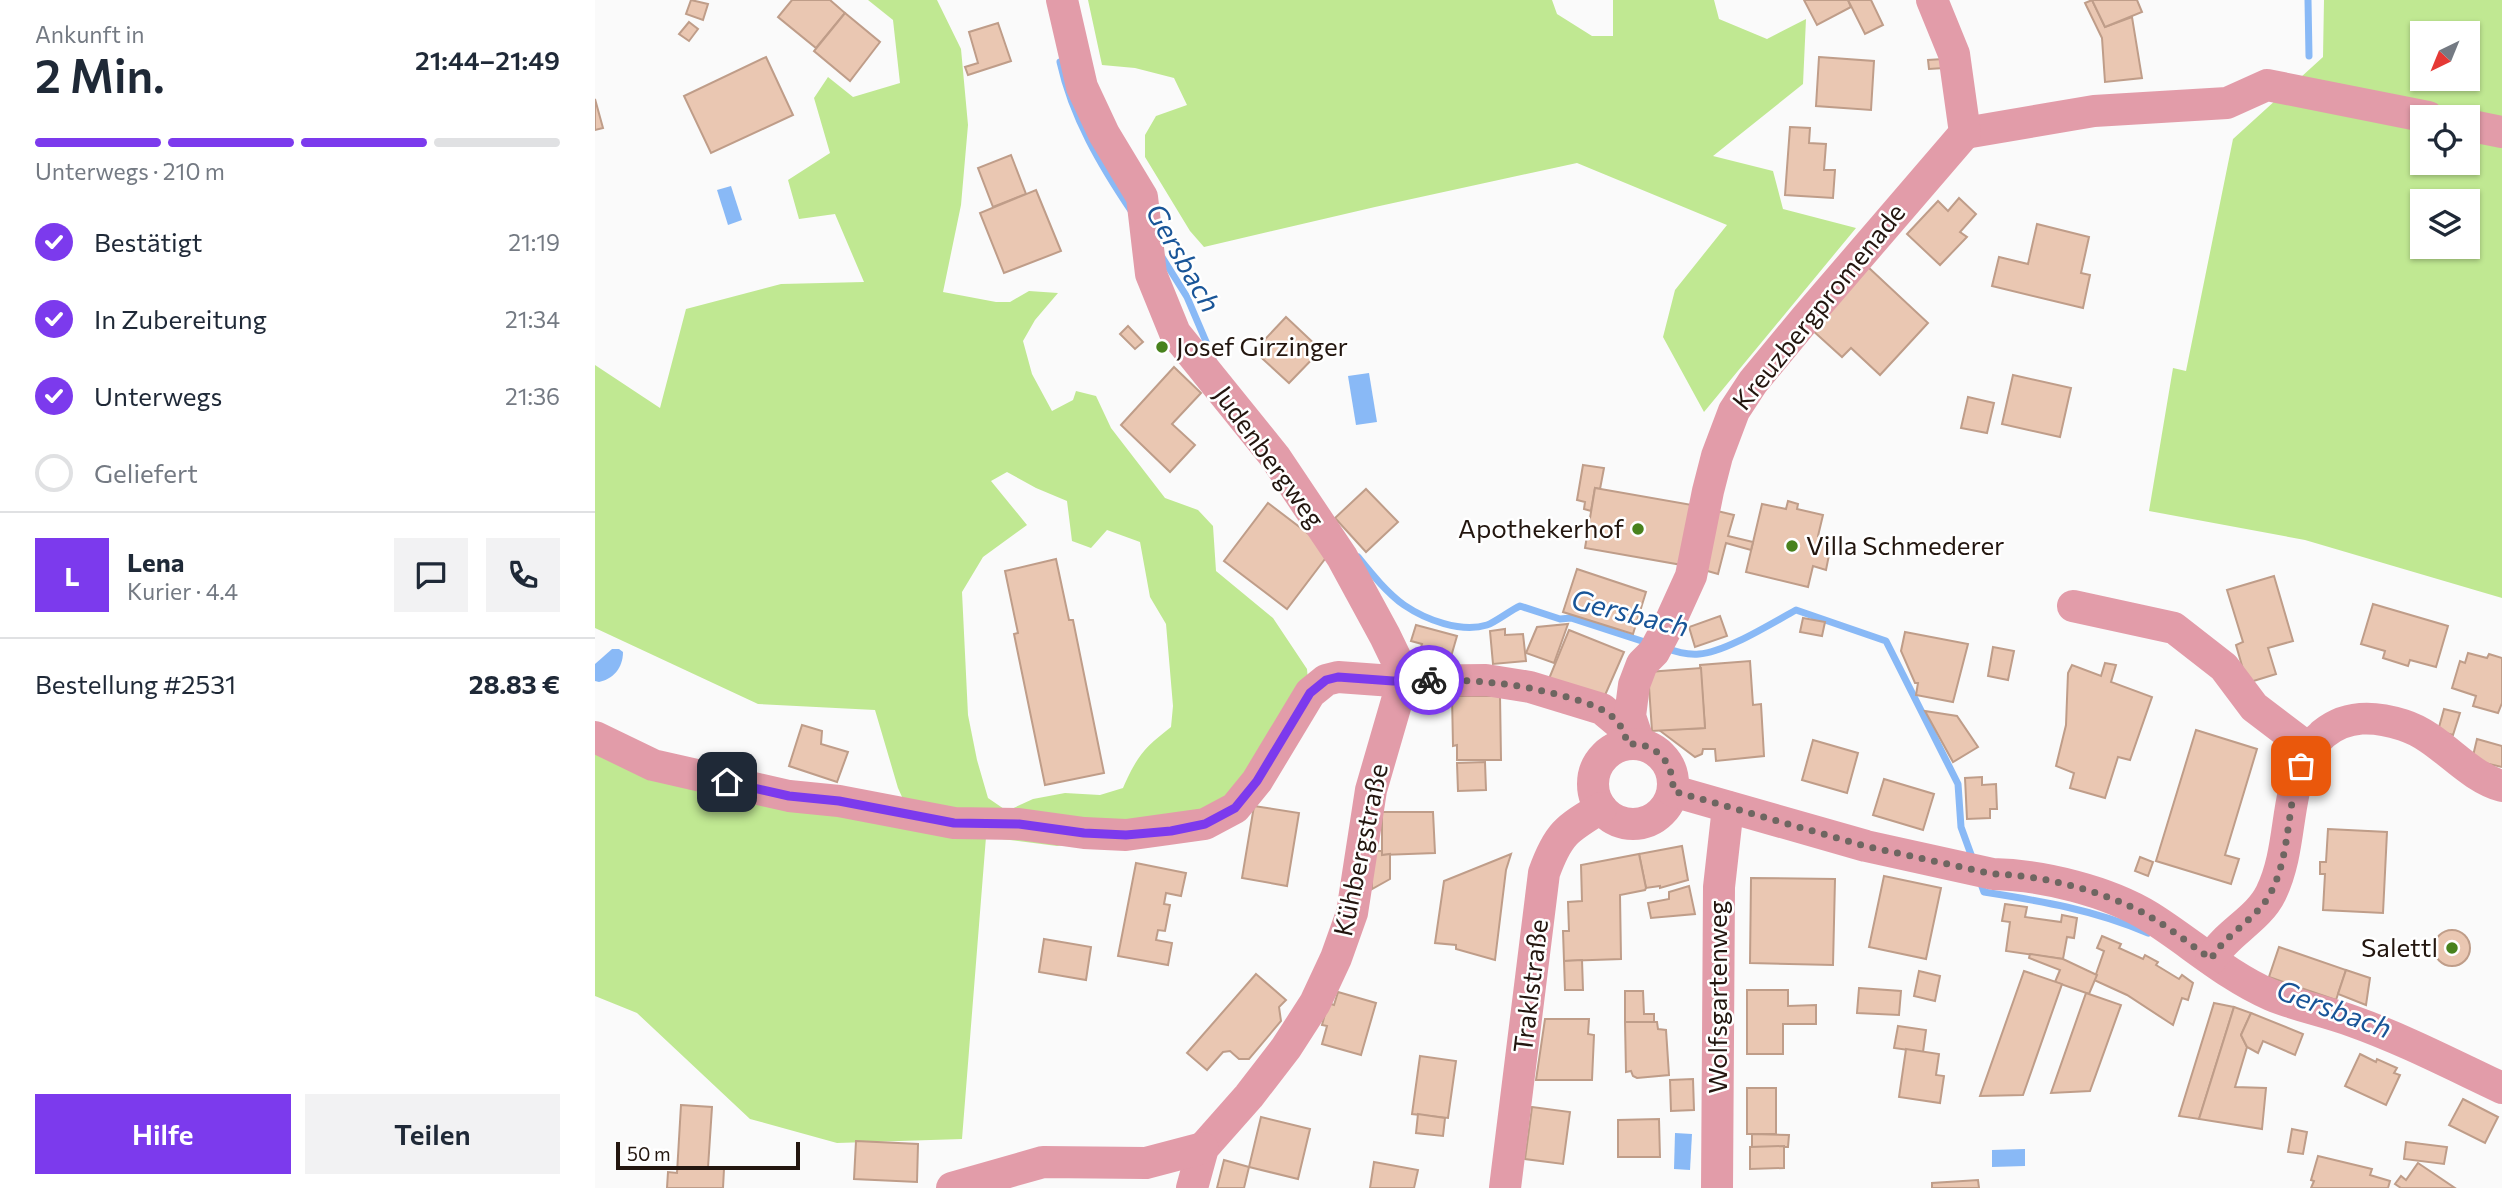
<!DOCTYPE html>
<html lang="de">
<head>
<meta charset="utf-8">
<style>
  :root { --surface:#fff; --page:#f2f2f3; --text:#1f2937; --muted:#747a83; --line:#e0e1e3; --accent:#7c3aed }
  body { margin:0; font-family:Commissioner,sans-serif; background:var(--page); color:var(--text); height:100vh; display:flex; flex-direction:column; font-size:26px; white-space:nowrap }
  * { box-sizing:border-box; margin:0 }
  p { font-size:23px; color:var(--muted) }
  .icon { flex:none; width:38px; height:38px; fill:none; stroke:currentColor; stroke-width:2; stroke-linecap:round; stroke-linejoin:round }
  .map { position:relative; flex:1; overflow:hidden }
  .drawer { display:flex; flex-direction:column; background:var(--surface); width:595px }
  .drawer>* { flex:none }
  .needle { width:46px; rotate:223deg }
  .fabs { position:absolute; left:1815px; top:21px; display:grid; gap:14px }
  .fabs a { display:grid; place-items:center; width:70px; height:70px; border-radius:0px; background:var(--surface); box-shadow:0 2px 5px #0004; font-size:35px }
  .scale { position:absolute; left:21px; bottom:18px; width:184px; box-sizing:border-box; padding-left:7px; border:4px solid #23160f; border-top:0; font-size:19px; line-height:24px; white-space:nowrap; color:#23160f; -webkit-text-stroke:5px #fff; paint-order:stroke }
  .pin { position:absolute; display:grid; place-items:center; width:60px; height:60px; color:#fff; margin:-30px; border-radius:14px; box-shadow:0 4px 10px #0006 }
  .courier { position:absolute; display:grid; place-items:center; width:70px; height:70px; margin:-35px; border:5px solid #7c3aed; border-radius:50%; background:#fff; color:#222; box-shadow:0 2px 9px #0007 }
  .summary em { font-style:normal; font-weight:600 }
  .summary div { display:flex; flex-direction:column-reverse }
  .summary { display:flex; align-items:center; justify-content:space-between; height:119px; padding:0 35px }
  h1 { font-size:46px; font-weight:600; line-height:52px }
  .bar { display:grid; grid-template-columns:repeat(4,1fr); gap:10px 7px; align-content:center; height:84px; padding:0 35px }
  .bar i { height:9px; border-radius:5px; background:var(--line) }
  .bar .current { background:var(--accent) }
  .bar p { grid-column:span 4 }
  .line { display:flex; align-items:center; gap:18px; padding:0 35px; border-top:2px solid var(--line) }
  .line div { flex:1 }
  .round { display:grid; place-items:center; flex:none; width:74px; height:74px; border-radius:0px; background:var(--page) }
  ol { padding:0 35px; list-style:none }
  li { display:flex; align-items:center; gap:21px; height:77px }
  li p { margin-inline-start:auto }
  li .icon { padding:7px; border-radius:50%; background:var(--accent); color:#fff; stroke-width:4 }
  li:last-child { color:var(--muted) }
  li i { width:38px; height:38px; border:4px solid var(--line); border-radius:50% }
  .cta { display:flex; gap:14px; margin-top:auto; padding:14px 35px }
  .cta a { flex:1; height:80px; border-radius:0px; background:var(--accent); color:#fff; font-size:28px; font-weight:600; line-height:80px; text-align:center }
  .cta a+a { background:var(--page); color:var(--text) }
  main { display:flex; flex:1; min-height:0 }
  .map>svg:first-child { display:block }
  .green { fill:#c0e892; fill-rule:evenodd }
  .water { fill:#89b9f6 }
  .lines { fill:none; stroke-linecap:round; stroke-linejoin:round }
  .stream { stroke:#89b9f6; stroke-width:7 }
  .building { fill:#eac7b2; stroke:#bf9d89; stroke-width:2 }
  .minor { stroke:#e29ca9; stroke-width:32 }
  .done { stroke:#6e6661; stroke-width:7; stroke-dasharray:0 12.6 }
  .route { stroke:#7c3aed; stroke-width:9 }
  .poi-dot { fill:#48821d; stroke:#fff; stroke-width:2.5 }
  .labels { text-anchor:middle; stroke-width:5; stroke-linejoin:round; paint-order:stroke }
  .street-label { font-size:26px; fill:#23160f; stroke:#fff }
  .poi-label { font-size:26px; fill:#23160f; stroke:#fff; text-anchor:start }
  .water-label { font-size:28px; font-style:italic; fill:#195598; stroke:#fff }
</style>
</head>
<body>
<main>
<section class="drawer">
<div class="summary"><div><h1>2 Min.</h1><p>Ankunft in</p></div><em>21:44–21:49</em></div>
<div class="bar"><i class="current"></i><i class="current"></i><i class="current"></i><i></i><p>Unterwegs · 210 m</p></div>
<ol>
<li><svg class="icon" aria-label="check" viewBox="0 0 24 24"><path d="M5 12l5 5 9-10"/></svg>Bestätigt<p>21:19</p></li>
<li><svg class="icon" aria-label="check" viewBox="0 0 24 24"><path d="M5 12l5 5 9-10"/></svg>In Zubereitung<p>21:34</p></li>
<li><svg class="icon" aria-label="check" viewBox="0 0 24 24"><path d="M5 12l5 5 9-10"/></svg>Unterwegs<p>21:36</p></li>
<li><i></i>Geliefert</li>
</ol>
<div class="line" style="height:126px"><b class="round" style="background:var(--accent);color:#fff">L</b><div><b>Lena</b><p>Kurier · 4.4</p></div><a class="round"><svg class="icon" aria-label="chat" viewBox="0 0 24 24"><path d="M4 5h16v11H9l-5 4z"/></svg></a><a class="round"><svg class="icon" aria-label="phone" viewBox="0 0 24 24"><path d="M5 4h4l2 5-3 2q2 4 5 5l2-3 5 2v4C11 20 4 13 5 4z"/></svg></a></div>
<div class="line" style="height:91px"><div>Bestellung #2531</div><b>28.83 €</b></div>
<div class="cta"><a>Hilfe</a><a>Teilen</a></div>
</section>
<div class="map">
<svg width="1907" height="1188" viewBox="0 0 1907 1188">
  <rect width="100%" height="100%" fill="#fafafa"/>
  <g class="green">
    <path d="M273 0H342L366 49 373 125 366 205 348 292 401 302H415L434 291 463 293 440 320 428 341 437 374 457 411 478 400 481 391 501 396 516 428 570 498 603 510 618 526 621 571 678 618 712 669 716 713 611 831 462 846 391 837 367 1139 242 1143 155 1119 42 1013 0 996V748L312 808 303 788 280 710 163 704 0 628V365L65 408 91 309 186 284 269 282 240 214 204 219 193 180 235 153 219 98 233 77 258 97 305 83 298 20ZM412 472 441 488 472 501 477 541 496 548 512 530 545 542 555 597 571 624 578 706 576 727C549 748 542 756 528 788L505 795 470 793 438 799 412 811 393 798 382 760 373 715 367 592 388 557 432 525 396 481Z"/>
    <polygon points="493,0 957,0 962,14 997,36 1018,36 1018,0 1119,0 1124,19 1172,39 1211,19 1208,84 1118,156 1178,171 1188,209 1261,228 1109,412 1068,337 1080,290 1132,225 982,163 780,207 609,247 595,231 550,157 550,135 561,116 592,105 579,78 540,68 507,65"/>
    <path d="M1729 0H1907V598L1710 540 1554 511 1578 368 1591 371 1638 139 1728 57ZM1827 33H1872V79H1827ZM1827 117H1872V163H1827ZM1827 201H1872V247H1827Z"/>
  </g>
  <g class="water">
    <polygon points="136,186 147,220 133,225 122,190"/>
    <polygon points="774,373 782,422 761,425 753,376"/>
    <path d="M17 649H24L28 652C28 668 18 679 4 682L0 681V664Z"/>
    <polygon points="1080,1133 1097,1134 1095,1170 1079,1169"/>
    <polygon points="1430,1149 1430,1166 1397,1167 1397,1150"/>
  </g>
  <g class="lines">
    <g class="stream">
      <polyline points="1713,0 1714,56"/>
      <path d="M465 62C477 117 506 166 537 212"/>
      <polyline points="567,257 592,297 618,358"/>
      <path d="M763 557C776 573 792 593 809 605 831 620 866 633 892 625 899 623 916 610 925 606L965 619 976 618 1056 644"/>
      <path d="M1071 648C1081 652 1092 655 1104 654 1129 653 1177 623 1201 610L1291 641 1363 784 1366 827 1378 860"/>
      <path d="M1385 881 1389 892C1446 901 1500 910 1553 933"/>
    </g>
  </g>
  <g class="building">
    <polygon points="96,0 113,4 108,20 91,14"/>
    <polygon points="197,0 235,0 250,13 221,48 183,17"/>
    <polygon points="1209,0 1253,0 1256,7 1222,25"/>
    <polygon points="1253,0 1276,0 1288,25 1270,34"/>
    <polygon points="1497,0 1510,27 1537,17 1547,78 1510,82 1507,38 1490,3"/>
    <polygon points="1497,0 1542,0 1547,12 1510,27"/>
    <polygon points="250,13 285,42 255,81 219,51"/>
    <polygon points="94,22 103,29 94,41 84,34"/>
    <polygon points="403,23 416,61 373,75 370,67 383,63 374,32"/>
    <polygon points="171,57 198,115 116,153 89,96"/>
    <polygon points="1224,57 1279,61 1276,110 1221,106"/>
    <polygon points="1348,59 1349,68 1334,69 1333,60"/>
    <polygon points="0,99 8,128 0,130"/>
    <polygon points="1195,127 1215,128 1214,143 1231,144 1229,170 1240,170 1238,198 1190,195"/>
    <polygon points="416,155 431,194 398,207 383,168"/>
    <polygon points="441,190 466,251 409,273 385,213"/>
    <polygon points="1364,198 1381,214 1365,232 1372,237 1345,265 1312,234 1343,201 1353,211"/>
    <polygon points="1442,224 1494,237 1486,273 1495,275 1488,308 1397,286 1404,257 1433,264"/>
    <polygon points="1273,267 1333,323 1285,375 1256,348 1247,357 1216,329"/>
    <polygon points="691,317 726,350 694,383 659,351"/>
    <polygon points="533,326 548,342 540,349 525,334"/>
    <polygon points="579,367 606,393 577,424 600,445 575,472 526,425"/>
    <polygon points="1418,375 1476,388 1465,437 1407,424"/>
    <polygon points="1373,397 1399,403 1392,433 1366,428"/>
    <polygon points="988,465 1009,468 1005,489 1000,488 996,511 989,509 990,502 982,500"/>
    <polygon points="1000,488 1097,505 1087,565 990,548"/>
    <polygon points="771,489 803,522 771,552 740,518"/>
    <polygon points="1193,501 1203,504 1202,509 1228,515 1223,536 1237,540 1231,570 1218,566 1213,587 1151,572 1167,504 1191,509"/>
    <polygon points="673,503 736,551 692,609 629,561"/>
    <polygon points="1118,510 1139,515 1133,536 1158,542 1156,550 1131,543 1123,574 1102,568"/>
    <polygon points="461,559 474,620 478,620 509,773 450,785 419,634 423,633 410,571"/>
    <polygon points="982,569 1051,592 1038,634 968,612"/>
    <polygon points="1679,576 1698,641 1673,648 1681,674 1652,683 1641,645 1648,642 1632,590"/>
    <polygon points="1778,604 1853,626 1841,667 1815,660 1813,666 1788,658 1790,651 1766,644"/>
    <polygon points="1125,616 1132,636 1100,647 1094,627"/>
    <polygon points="1208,618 1230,622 1227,636 1205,632"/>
    <polygon points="973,624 959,663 931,653 942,627"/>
    <polygon points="821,625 862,636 853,667 823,658 827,644 816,641"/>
    <polygon points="910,629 910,635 928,634 931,661 898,664 895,631"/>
    <polygon points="974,630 1029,652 1007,702 951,686"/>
    <polygon points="1310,632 1373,644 1358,702 1321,695 1323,683 1320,683 1306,651"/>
    <polygon points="1398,647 1419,651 1413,680 1393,676"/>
    <polygon points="1873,653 1892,658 1894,654 1907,658 1907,703 1903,713 1878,706 1881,696 1857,688 1865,661 1870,663"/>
    <polygon points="1155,661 1158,705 1166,704 1169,756 1121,761 1120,749 1108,749 1107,754 1100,757 1064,730 1110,728 1105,665"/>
    <polygon points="1510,663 1521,665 1516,682 1557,697 1535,760 1523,757 1510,798 1475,788 1479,773 1461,766 1471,725 1473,673 1477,665 1506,676"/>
    <polygon points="1106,668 1110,728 1057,731 1053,672"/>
    <polygon points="857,696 905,696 906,760 862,760 862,745 858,746"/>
    <polygon points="1849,709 1865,713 1858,735 1843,731"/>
    <polygon points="1330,711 1362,716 1383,747 1358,762"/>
    <polygon points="207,725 227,731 226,744 253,752 242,782 194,766"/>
    <polygon points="1601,730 1662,749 1630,855 1644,859 1636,884 1561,861"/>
    <polygon points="1882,739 1907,746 1907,767 1877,760"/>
    <polygon points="1218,740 1263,753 1252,793 1207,780"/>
    <polygon points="890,762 891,790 863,791 862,763"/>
    <polygon points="1387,777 1387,785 1401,784 1402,809 1395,809 1395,818 1372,819 1370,778"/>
    <polygon points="1289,779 1339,794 1328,830 1278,815"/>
    <polygon points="659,806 704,813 692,886 647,878"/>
    <polygon points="787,812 838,812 840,853 787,855"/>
    <polygon points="1733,829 1792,832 1788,913 1728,910 1730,874 1725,874 1725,862 1731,862"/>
    <polygon points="1087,846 1093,880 1065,888 1065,886 1051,888 1044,854"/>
    <polygon points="777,851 787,851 787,855 795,854 795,879 777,889"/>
    <polygon points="916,854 911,870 900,960 861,949 861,945 840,943 849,881"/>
    <polygon points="1044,854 1051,888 1050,890 1025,895 1026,959 969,961 968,931 974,931 973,902 987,901 986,865"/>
    <polygon points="1545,857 1558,862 1553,876 1540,871"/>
    <polygon points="541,863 591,873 586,896 571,893 569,904 575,905 570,931 563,930 561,940 577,943 573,965 523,956"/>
    <polygon points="1289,876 1346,888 1331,959 1274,947"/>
    <polygon points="1156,878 1240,879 1238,965 1155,963"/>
    <polygon points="1094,886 1100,914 1056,918 1053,903 1074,899 1074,892"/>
    <polygon points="1410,904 1432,907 1430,917 1466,922 1467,915 1482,918 1479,938 1472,937 1468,959 1411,951 1415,922 1407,921"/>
    <circle cx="1857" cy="948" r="18"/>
    <polygon points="1507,936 1526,944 1524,948 1548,959 1550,955 1563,962 1561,965 1584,979 1587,975 1598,983 1593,1000 1587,998 1578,1025 1532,995 1499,980 1509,951 1502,948"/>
    <polygon points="449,939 496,947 491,980 444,972"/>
    <polygon points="1684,947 1751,970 1741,1000 1674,977"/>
    <polygon points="1435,954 1468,959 1502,975 1494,994 1460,982 1465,970 1434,958"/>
    <polygon points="987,960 988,990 970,990 969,961"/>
    <polygon points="1751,970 1775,978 1771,1005 1743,994"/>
    <polygon points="1324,971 1345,976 1340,1001 1319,996"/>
    <polygon points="1429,971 1467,984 1428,1095 1385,1096"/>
    <polygon points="661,974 691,1000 684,1007 686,1021 654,1059 644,1059 635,1051 628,1052 612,1070 592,1053"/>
    <polygon points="1264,988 1306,991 1304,1015 1262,1013"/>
    <polygon points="1152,990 1193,990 1193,1006 1221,1005 1221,1024 1188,1024 1188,1054 1152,1054"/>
    <polygon points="1030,991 1048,991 1049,1014 1059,1014 1059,1022 1030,1022"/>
    <polygon points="743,992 781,1003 766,1055 727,1044 732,1026 727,1025 733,1003 739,1005"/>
    <polygon points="1491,993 1526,1005 1495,1091 1456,1093"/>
    <polygon points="1619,1003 1639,1007 1604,1119 1584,1116"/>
    <polygon points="1639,1007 1656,1013 1646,1035 1652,1047 1640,1087 1671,1088 1667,1129 1604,1119"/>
    <polygon points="1656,1013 1708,1034 1700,1055 1668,1041 1663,1053 1652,1047 1646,1035"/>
    <polygon points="950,1019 994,1019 993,1034 999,1035 997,1080 941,1080"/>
    <polygon points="1030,1022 1062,1022 1063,1029 1071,1030 1074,1075 1042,1078 1038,1076 1036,1071 1031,1072"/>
    <polygon points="1303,1026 1331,1030 1328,1052 1299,1048"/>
    <polygon points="1311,1049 1344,1054 1341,1075 1349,1076 1345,1103 1304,1097"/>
    <polygon points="1765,1054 1781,1062 1782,1059 1802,1068 1799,1073 1805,1075 1791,1105 1750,1086"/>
    <polygon points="825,1056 861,1061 853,1118 817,1114"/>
    <polygon points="1098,1079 1099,1110 1076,1111 1075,1080"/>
    <rect x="1152" y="1088" width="29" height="46"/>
    <polygon points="1868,1099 1903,1117 1890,1143 1854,1125"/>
    <polygon points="86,1105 117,1107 113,1168 129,1169 128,1188 72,1188 73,1172 82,1173"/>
    <polygon points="937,1107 975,1112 968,1164 930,1159"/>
    <polygon points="823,1114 850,1118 848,1136 821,1133"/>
    <polygon points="666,1117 715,1129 703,1179 654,1167"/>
    <polygon points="1064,1119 1065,1157 1023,1157 1023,1120"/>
    <polygon points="1697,1129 1712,1132 1708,1154 1693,1152"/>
    <polygon points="1157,1134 1194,1135 1193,1147 1157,1147"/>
    <polygon points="261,1141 323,1144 322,1182 259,1179"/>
    <polygon points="1811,1142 1852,1147 1849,1164 1809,1159"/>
    <polygon points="1189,1146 1189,1168 1155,1169 1155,1147"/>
    <polygon points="1723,1156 1777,1169 1775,1175 1795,1181 1793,1188 1716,1188 1719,1181 1716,1180"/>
    <polygon points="629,1160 654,1167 649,1188 622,1188"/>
    <polygon points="779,1162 823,1170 819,1188 775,1188"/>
    <polygon points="1823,1163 1860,1188 1806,1188 1800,1184 1806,1176 1811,1180"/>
    <polygon points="1383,1180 1384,1188 1337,1188 1337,1183"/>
  </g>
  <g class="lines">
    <g class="minor">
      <polyline points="467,0 487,87 509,134 547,197 556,274 580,333 680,457 747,557 790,636 804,665 808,680 776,790 757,913 741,958 720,1003 691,1048 654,1096 608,1148 597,1188"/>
      <polyline points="1872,125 1907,132"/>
      <polyline points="1370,133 1499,111 1632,103 1672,85 1833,117"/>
      <polyline points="1478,606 1579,628 1629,667 1659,707 1713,748"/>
      <polyline points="0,737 58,765 194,796 244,801 359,823 424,824 489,833 531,835 610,824 640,808 662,781 715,693 731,680 743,677 798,681 891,680 935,687 1007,709 1025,724 1031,734 1032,744"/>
      <polyline points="1044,743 1035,716 1039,685 1047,664 1059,652 1076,620 1096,576 1113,491 1122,456 1139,411 1158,382 1211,318 1370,133 1359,54 1337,0"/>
      <circle cx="1038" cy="784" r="40"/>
      <path d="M1078 791 1271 846 1398 874C1447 875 1513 891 1555 917 1595 942 1632 976 1676 995 1702 1006 1730 1011 1757 1021 1808 1039 1858 1065 1907 1088"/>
      <path d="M1616 959C1631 933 1663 920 1676 893 1695 854 1691 808 1705 769 1708 763 1709 754 1713 749 1716 743 1724 739 1728 734 1752 714 1780 716 1808 725 1846 737 1869 775 1907 786"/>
      <polyline points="357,1188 448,1162 551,1163 608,1148"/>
      <path d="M910 1188 949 873C963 834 971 829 1006 808"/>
      <polyline points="1122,1188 1124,887 1133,807"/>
    </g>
  </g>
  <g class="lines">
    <path class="done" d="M834 680C882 680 921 683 968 696 996 704 1027 711 1032 744 1062 742 1079 763 1078 791L1270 846 1398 874C1447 875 1510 891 1554 916 1575 928 1596 945 1616 959 1631 933 1661 920 1675 894 1696 856 1691 807 1706 766"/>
    <polyline class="route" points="132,782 194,796 244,801 359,823 424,824 489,833 531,835 576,831 610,824 640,808 662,781 715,693 731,680 743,677 798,681 834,680"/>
  </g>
  <g class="poi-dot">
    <circle cx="567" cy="347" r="7"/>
    <circle cx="1043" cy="529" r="7"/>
    <circle cx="1197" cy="546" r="7"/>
    <circle cx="1857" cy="948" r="7"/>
  </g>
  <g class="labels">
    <g class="street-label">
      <text transform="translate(1224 307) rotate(-51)" y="9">Kreuzbergpromenade</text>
      <text transform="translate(674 457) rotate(54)" y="9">Judenbergweg</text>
      <text transform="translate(766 850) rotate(-78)" y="9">Kühbergstraße</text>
      <text transform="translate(936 986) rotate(-83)" y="9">Traklstraße</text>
      <text transform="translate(1123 997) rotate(-90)" y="9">Wolfsgartenweg</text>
    </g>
    <g class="poi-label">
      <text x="581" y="356">Josef Girzinger</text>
      <text x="1029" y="538" text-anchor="end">Apothekerhof</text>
      <text x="1211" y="555">Villa Schmederer</text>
      <text x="1843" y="957" text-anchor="end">Salettl</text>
    </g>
    <g class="water-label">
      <text transform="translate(588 258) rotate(60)" y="10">Gersbach</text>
      <text transform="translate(1035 613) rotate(14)" y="10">Gersbach</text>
      <text transform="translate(1739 1009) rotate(20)" y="10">Gersbach</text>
    </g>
  </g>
</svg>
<div class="fabs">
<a><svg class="needle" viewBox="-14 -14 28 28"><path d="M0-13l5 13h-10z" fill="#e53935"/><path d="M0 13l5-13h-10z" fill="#747a83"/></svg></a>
<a><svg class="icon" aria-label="locate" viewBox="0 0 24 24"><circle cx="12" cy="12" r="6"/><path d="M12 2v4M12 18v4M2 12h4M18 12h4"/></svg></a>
<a><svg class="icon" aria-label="layers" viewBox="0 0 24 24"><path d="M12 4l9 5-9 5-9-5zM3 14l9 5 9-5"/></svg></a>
</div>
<div class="scale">50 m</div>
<div class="pin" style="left:1706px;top:766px;background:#ea580c"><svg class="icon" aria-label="bag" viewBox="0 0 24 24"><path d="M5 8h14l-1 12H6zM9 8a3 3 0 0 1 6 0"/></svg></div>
<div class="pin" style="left:132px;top:782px;background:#1f2937"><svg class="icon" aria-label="home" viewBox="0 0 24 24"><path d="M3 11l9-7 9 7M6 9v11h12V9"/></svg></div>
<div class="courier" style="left:834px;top:680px"><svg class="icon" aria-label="bike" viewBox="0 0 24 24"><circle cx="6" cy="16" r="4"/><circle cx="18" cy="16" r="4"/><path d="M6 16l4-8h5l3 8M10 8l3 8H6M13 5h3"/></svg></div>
</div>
</main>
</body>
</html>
